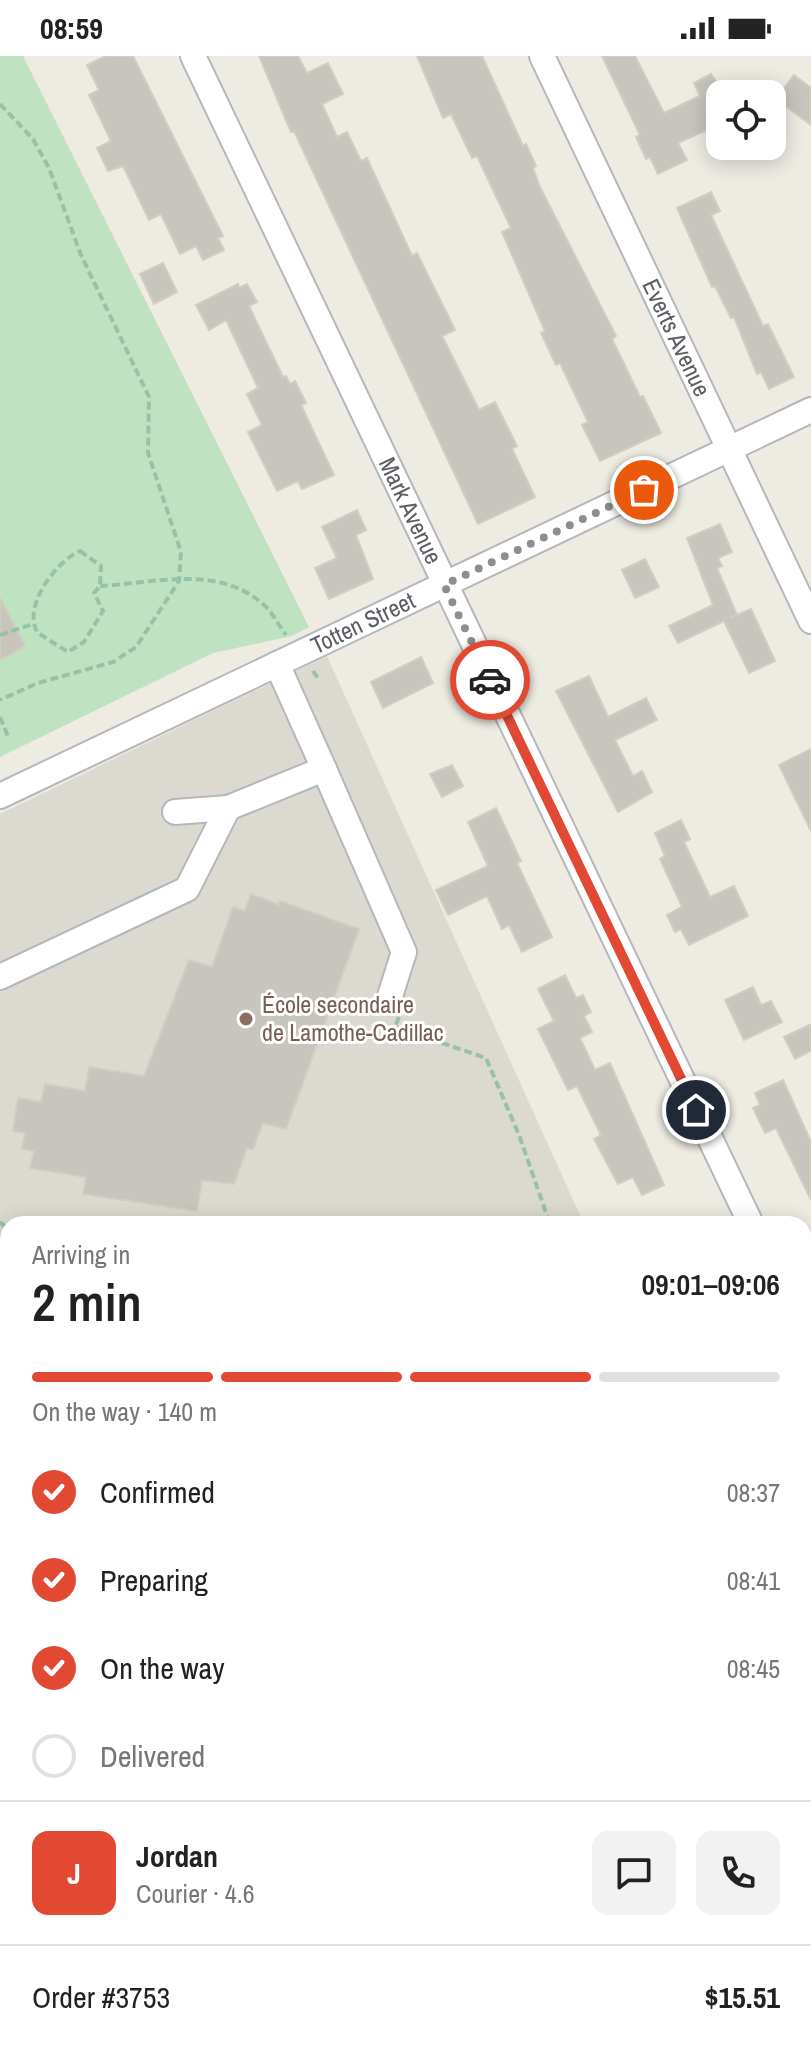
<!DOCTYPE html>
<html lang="en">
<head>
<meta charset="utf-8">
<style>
  :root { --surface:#fff; --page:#f2f2f2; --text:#222; --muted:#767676; --line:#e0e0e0; --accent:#e24932 }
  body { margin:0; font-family:"Archivo Narrow",sans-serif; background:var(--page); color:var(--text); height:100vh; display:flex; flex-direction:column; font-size:30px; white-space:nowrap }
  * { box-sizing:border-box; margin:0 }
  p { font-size:26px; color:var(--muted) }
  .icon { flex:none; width:44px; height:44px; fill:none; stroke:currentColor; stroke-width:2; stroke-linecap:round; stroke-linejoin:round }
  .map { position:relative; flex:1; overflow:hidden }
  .details { position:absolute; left:0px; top:1160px; width:812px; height:850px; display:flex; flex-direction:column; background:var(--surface); border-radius:24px 24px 0 0; box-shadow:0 4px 20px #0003 }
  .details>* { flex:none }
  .fabs { position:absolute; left:706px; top:24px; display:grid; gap:16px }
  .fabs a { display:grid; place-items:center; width:80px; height:80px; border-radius:16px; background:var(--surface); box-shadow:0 4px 20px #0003; font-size:40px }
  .pin { position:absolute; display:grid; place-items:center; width:68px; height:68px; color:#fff; margin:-34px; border:4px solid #fff; border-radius:50%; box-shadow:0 2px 8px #0007 }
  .courier { position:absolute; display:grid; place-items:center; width:80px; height:80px; margin:-40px; border:6px solid #e24932; border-radius:50%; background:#fff; color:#222; box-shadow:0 2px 10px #0007 }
  .summary em { font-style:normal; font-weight:600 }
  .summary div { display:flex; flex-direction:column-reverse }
  .summary { display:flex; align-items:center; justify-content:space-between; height:136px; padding:0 32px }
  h1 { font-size:52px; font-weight:600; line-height:60px }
  .bar { display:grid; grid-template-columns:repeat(4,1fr); gap:12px 8px; align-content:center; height:96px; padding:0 32px }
  .bar i { height:10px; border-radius:6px; background:var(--line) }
  .bar .active { background:var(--accent) }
  .bar p { grid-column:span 4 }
  .line { display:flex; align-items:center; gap:20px; padding:0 32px; border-top:2px solid var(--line) }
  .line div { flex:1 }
  .round { display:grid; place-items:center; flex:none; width:84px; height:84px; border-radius:16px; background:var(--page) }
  ol { padding:0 32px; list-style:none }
  li { display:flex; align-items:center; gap:24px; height:88px }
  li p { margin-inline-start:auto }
  li .icon { padding:8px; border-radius:50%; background:var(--accent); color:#fff; stroke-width:4 }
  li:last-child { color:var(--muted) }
  li i { width:44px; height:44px; border:4px solid var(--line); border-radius:50% }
  .status { display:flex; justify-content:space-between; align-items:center; height:56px; padding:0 40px; background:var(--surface); direction:ltr }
  .status svg { height:22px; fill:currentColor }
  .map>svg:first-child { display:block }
  .education { fill:#dcdad0 }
  .green { fill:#bfe3c1 }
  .building { fill:#c8c5bf; stroke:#d1cdc0; stroke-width:2 }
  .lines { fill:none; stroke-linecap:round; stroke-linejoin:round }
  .minor-casing { stroke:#b4b7bc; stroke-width:28 }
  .path { stroke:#97c2a5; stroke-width:4; stroke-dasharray:8 4; stroke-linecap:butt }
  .minor { stroke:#fff; stroke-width:24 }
  .done { stroke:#8d8f8f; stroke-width:8; stroke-dasharray:0 14.4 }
  .route { stroke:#e24932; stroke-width:10 }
  .education-dot { fill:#8d6e63; stroke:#fff; stroke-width:3 }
  .labels { text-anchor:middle; stroke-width:6; stroke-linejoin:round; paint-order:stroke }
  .street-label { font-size:24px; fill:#5a5d62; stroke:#fff }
  .education-label { font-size:24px; fill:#785e54; stroke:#fff; text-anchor:start }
</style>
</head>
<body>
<div class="status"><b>08:59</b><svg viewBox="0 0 49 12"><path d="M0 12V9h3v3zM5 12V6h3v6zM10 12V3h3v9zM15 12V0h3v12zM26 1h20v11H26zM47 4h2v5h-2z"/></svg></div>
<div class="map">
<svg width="811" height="2009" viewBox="0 0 811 2009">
  <rect width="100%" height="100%" fill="#edebe2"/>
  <polygon class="education" points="327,600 584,1168 8,1168 8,1333 0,1316 0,758"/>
  <g class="green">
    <polygon points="0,0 23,0 309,571 292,580 213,597 0,701"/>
    <polygon points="811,1451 811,2009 340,2009 336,2002 804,2002 804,1454"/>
  </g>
  <g class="building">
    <polygon points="106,0 133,0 223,180 218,182 224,194 203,204 196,190 180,198 161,158 149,164 123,110 108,115 97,92 111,85 89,39 99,34 87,9"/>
    <polygon points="259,0 298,0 307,17 328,7 343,38 322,48 337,81 347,76 361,105 367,102 412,200 417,197 455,274 442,280 479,354 495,346 517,390 512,393 535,441 478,468 294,75 291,76"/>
    <polygon points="417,0 482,0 523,90 526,88 536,110 533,112 540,131 616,280 612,283 640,341 643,340 661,377 600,405 582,369 588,366 560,307 556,309 541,277 545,275 502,176 511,172 477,100 472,102 451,58 443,62"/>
    <polygon points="602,0 635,0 664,57 700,40 694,27 711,18 720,31 720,81 715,70 678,87 687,104 658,118 650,101 646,103 636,81 640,79"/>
    <polygon points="794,19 811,32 811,69 776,43"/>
    <polygon points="711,136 720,155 711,159 763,270 768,268 794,321 769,333 761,316 757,318 734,261 731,262 715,230 712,231 677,152"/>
    <polygon points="163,207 177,236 154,248 140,218"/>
    <polygon points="238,228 239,232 247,228 257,246 249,250 283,321 286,320 290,328 295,325 306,347 301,349 334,419 302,433 298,425 277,435 248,376 262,369 247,338 258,332 226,264 209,274 196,249"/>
    <polygon points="357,454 366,474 356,479 373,523 329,543 315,512 337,502 322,471"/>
    <polygon points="720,468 732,496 718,502 722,510 717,512 737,559 730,562 751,553 775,605 749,617 724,565 678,587 669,570 713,549 687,482"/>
    <polygon points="645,503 659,531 635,542 622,514"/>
    <polygon points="0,542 25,590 0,604"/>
    <polygon points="421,601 433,627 383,652 371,626"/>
    <polygon points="589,620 608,661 646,642 657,664 615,684 633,720 642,715 652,736 618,756 556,635"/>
    <polygon points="811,693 811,775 779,709"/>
    <polygon points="452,709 463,730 442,741 430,718"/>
    <polygon points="496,752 521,805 517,807 552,881 522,896 509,869 502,873 487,840 448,859 436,834 488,810 468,766"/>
    <polygon points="681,764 690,783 684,786 710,841 734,830 748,860 689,889 681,873 675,876 667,859 682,851 660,803 665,800 655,777"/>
    <polygon points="251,838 279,849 280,845 359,873 286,1073 263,1067 253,1093 247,1092 234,1128 202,1124 197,1155 83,1138 86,1121 30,1112 34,1095 22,1093 25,1077 13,1075 18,1042 41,1046 45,1028 85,1035 89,1011 144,1020 189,904 212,911 233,851 245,855"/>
    <polygon points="565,919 576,942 583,939 591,956 584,960 592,976 580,982 595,1014 610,1007 664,1129 642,1139 633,1121 618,1128 594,1083 601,1079 577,1030 568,1034 538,973 554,965 538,933"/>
    <polygon points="753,931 761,949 771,945 782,966 744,984 725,944"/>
    <polygon points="811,968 811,995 795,1003 784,981"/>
    <polygon points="783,1024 811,1086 811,1144 776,1072 765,1077 753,1052 760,1049 755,1037"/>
  </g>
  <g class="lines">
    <defs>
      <g id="minor">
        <path id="s1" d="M193 0 751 1168"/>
        <path id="s2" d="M542 0 811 565"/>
        <polyline points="324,713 404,896 390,940"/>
        <path id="s3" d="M0 740 811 354"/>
        <polyline points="175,756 228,752 324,713 277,608"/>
        <polyline points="0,921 187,833 228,752"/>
        <polyline points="804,1278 811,1293"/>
        <polyline points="0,1680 8,1696"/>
        <polyline points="0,1867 8,1864"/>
        <polyline points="144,2002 148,2009"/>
      </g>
    </defs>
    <use href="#minor" class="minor-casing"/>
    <g class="path">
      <polyline points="0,48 33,83 49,112 81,199 149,341 148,397 181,496 179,525 136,591 113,606 38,627 0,644"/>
      <path d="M80 495 101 510 100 530 94 537 103 555 84 586 68 596 38 577C21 552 56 505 80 495Z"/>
      <path d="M100 530C155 527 219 508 264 549 273 557 279 570 286 579"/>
      <polyline points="0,579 33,568"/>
      <polyline points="313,615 319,624"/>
      <polyline points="0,661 9,683"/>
      <polyline points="399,961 395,971 486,1002 519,1079 550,1168"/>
      <polyline points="0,1166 8,1173"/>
    </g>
    <use href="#minor" class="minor"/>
  </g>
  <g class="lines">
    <polyline class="done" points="490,624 444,529 644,434"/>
    <polyline class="route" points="490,624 696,1054"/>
  </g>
  <circle class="education-dot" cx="246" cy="963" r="8"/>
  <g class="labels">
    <g class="street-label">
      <text dy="8" stroke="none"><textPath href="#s2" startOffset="312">Everts Avenue</textPath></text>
      <text dy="8" stroke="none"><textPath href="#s1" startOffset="504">Mark Avenue</textPath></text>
      <text dy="8" stroke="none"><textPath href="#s3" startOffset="402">Totten Street</textPath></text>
    </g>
    <g class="education-label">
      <text x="262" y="957">École secondaire<tspan x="262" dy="28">de Lamothe-Cadillac</tspan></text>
    </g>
  </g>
</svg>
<div class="fabs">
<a><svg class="icon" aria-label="locate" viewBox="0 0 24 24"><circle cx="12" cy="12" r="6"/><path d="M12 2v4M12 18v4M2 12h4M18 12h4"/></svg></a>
</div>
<div class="pin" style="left:644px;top:434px;background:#ea580c"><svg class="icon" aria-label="bag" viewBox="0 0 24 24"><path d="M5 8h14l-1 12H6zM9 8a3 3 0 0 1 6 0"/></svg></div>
<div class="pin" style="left:696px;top:1054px;background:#1f2937"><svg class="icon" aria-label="home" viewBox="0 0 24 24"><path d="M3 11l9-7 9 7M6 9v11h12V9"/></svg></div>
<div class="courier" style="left:490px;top:624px"><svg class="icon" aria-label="car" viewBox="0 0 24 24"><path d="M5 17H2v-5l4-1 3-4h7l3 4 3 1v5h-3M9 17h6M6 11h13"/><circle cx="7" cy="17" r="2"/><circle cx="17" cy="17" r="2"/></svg></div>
<section class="details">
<div class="summary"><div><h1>2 min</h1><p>Arriving in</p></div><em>09:01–09:06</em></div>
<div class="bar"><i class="active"></i><i class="active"></i><i class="active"></i><i></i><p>On the way · 140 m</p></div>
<ol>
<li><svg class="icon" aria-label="check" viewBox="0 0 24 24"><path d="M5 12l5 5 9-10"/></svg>Confirmed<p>08:37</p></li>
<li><svg class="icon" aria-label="check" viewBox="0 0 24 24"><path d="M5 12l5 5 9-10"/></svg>Preparing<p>08:41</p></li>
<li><svg class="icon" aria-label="check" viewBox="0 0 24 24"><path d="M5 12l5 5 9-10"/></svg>On the way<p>08:45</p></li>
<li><i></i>Delivered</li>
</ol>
<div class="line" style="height:144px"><b class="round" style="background:var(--accent);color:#fff">J</b><div><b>Jordan</b><p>Courier · 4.6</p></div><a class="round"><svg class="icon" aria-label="chat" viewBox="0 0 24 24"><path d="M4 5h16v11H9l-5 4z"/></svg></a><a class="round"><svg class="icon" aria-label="phone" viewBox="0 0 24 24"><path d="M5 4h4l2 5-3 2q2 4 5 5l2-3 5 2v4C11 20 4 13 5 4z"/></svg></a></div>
<div class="line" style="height:104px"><div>Order #3753</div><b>$15.51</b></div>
</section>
</div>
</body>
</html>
